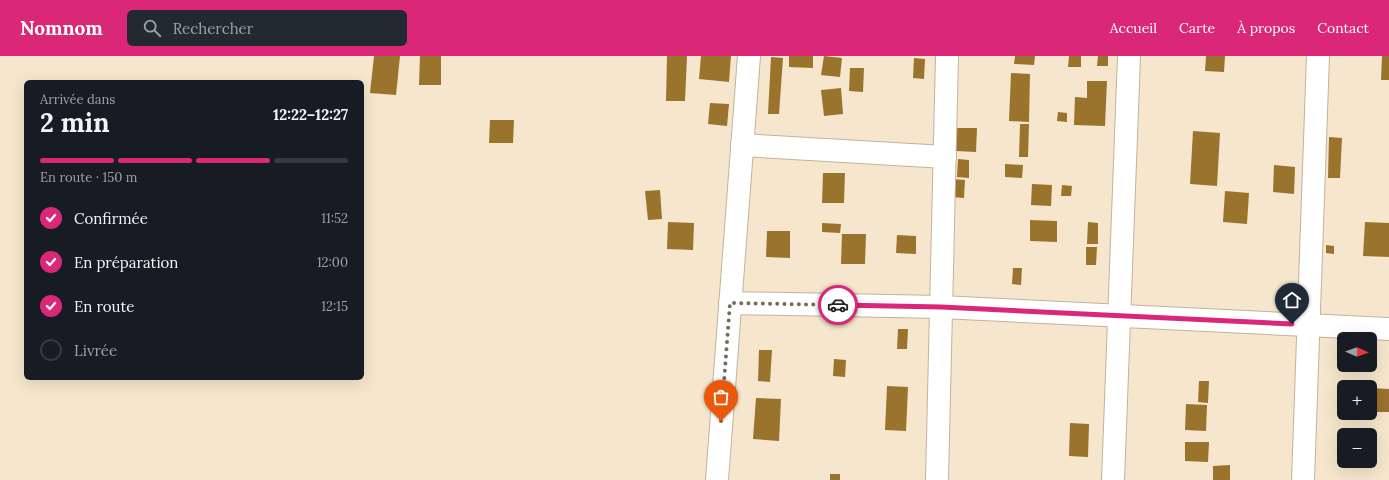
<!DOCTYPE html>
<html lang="fr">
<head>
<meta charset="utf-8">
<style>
  :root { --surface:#171b24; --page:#242831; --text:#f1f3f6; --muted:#9ea1a6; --line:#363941; --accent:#db2777 }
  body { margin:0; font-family:Lora,serif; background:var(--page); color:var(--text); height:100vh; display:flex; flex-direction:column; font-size:15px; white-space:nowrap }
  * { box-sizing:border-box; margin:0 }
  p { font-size:13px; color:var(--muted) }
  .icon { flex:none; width:22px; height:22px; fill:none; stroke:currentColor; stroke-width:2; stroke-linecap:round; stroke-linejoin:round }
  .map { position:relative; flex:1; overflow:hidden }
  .details { position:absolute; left:24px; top:24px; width:340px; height:300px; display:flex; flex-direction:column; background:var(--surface); border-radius:6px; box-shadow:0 4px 16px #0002 }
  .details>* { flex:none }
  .needle { width:26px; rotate:92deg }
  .controls { position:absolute; left:1337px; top:276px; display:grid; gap:8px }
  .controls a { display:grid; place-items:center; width:40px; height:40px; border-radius:6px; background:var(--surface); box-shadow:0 4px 16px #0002; font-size:20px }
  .pin { position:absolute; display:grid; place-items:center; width:34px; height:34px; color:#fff; margin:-41px -17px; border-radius:50% 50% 50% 0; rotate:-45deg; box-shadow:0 0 4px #0007 }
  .pin .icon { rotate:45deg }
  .courier { position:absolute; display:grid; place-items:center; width:40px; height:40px; margin:-20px; border:3px solid #db2777; border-radius:50%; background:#fff; color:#222; box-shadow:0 1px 5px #0007 }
  .head em { font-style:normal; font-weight:800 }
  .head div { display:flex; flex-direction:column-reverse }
  .head { display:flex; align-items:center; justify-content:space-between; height:68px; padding:0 16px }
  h1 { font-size:26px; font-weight:800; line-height:30px }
  .bar { display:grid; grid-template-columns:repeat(4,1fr); gap:6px 4px; align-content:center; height:48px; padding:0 16px }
  .bar i { height:5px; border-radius:3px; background:var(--line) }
  .bar .selected { background:var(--accent) }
  .bar p { grid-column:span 4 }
  ol { padding:0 16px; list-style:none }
  li { display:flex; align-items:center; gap:12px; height:44px }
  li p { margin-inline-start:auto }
  li .icon { padding:4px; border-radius:50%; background:var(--accent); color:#fff; stroke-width:4 }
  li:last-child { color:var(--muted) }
  li i { width:22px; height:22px; border:2px solid var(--line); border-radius:50% }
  header { display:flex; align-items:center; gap:24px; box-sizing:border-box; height:56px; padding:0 20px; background:var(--accent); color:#fff }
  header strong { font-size:19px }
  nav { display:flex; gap:22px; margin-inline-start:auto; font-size:14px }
  .search { width:280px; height:36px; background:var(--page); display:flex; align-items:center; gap:10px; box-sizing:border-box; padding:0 14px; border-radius:6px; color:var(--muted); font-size:15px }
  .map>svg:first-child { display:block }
  .building { fill:#9a732d }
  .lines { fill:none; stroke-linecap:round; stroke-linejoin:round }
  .minor-casing { stroke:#c2b39b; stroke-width:24 }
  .minor { stroke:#fff; stroke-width:22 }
  .done { stroke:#756c5d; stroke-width:4; stroke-dasharray:0 7.2 }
  .route { stroke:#db2777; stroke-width:5 }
</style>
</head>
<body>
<header>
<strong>Nomnom</strong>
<div class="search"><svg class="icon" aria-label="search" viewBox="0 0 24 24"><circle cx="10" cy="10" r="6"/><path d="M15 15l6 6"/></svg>Rechercher</div>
<nav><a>Accueil</a><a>Carte</a><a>À propos</a><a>Contact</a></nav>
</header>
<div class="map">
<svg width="1389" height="424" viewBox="0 0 1389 424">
  <rect width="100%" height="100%" fill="#f6e6cd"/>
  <g class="building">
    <polygon points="374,0 400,0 396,39 370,37"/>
    <polygon points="420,0 441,0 441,29 419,29"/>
    <polygon points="667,0 687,0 685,45 666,45"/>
    <polygon points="701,0 731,0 729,26 699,23"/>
    <polygon points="789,0 813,0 813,12 789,11"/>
    <polygon points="824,0 842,2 840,21 821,19"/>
    <polygon points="1015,0 1035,0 1034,9 1014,8"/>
    <polygon points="1069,0 1081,0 1081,11 1068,11"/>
    <polygon points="1098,0 1108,0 1108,10 1097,10"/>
    <polygon points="1206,0 1225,0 1224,16 1205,15"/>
    <polygon points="1382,0 1389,0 1389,24 1381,24"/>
    <polygon points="771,1 783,2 779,58 768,58"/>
    <polygon points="914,2 925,3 924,23 913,22"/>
    <polygon points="850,12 864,12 863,36 849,35"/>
    <polygon points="1011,17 1030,18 1029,66 1009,65"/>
    <polygon points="1087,25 1107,25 1105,70 1074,69 1075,41 1087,42"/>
    <polygon points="841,32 843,58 824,60 821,34"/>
    <polygon points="710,47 729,48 727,70 708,68"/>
    <polygon points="1058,56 1067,57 1067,66 1057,65"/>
    <polygon points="490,64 514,64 513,87 489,87"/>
    <polygon points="1020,68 1029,68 1028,101 1019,101"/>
    <polygon points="956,72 977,72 976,96 956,95"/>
    <polygon points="1193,75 1220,77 1217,130 1190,128"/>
    <polygon points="1329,81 1342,82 1340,122 1328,122"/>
    <polygon points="958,103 969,104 969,122 957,121"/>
    <polygon points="1005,108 1023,109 1022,122 1005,121"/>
    <polygon points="1274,109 1295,111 1294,138 1273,136"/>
    <polygon points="823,117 845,117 844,147 822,147"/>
    <polygon points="952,123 965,124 964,142 951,141"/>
    <polygon points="1032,128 1052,129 1051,150 1031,149"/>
    <polygon points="1062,129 1072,130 1071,140 1061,140"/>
    <polygon points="660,134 662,163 648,164 645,135"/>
    <polygon points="1225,135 1249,137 1247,168 1223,166"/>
    <polygon points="1030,164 1057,165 1057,186 1030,185"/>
    <polygon points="668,166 694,167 693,194 667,193"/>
    <polygon points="1088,166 1098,167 1098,188 1087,188"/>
    <polygon points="1365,166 1389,167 1389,201 1363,200"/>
    <polygon points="822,167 841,168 840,177 822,176"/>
    <polygon points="767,175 790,175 790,202 766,201"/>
    <polygon points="842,178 866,178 865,208 841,208"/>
    <polygon points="897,179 916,180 916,198 896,197"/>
    <polygon points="1326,189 1334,190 1334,198 1326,197"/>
    <polygon points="1086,191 1097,191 1096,209 1086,209"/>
    <polygon points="1013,212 1022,212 1021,229 1012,228"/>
    <polygon points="898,273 908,273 907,293 897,293"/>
    <polygon points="759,294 772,294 770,326 758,325"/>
    <polygon points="834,303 846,304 845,321 833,320"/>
    <polygon points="1199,325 1209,325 1208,347 1198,346"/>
    <polygon points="887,330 908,331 906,375 885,374"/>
    <polygon points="1370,332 1389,333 1389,356 1370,356"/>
    <polygon points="756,342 781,343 779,385 753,383"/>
    <polygon points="1186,348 1207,349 1206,375 1185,374"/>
    <polygon points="1070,367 1089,368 1088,401 1069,400"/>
    <polygon points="1185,386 1209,386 1208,406 1185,405"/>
    <polygon points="1230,409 1230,424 1213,424 1213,410"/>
    <rect x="830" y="418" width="10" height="6"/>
  </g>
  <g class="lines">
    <defs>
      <g id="minor">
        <polyline points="742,89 945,101"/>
        <polyline points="730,247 941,251 1389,273"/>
        <polyline points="717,424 749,0"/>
        <polyline points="937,424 947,0"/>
        <polyline points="1113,424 1129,0"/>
        <polyline points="1303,424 1318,0"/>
      </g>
    </defs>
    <use href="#minor" class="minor-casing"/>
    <use href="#minor" class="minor"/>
  </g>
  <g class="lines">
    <polyline class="done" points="721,365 730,247 838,249"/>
    <polyline class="route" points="838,249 941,251 1292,268"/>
  </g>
</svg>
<div class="controls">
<a><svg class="needle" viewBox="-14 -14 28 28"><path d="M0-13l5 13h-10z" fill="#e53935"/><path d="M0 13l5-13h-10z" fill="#9ea1a6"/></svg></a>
<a>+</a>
<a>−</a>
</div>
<div class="pin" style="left:721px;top:365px;background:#ea580c"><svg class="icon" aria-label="bag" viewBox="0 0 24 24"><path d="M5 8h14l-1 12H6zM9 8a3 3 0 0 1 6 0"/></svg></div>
<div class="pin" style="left:1292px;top:268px;background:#1f2937"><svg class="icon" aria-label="home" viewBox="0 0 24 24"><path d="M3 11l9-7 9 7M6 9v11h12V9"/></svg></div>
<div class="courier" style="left:838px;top:249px"><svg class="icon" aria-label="car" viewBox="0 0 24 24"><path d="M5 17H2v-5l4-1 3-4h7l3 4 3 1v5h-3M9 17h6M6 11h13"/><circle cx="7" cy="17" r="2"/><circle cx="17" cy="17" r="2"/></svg></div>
<section class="details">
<div class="head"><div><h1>2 min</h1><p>Arrivée dans</p></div><em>12:22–12:27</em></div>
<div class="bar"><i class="selected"></i><i class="selected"></i><i class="selected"></i><i></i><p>En route · 150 m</p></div>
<ol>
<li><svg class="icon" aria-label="check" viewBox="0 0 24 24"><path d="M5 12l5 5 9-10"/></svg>Confirmée<p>11:52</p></li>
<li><svg class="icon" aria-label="check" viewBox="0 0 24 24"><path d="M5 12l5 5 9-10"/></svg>En préparation<p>12:00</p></li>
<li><svg class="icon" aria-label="check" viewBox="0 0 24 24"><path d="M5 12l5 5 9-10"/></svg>En route<p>12:15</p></li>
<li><i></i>Livrée</li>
</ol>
</section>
</div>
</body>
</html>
